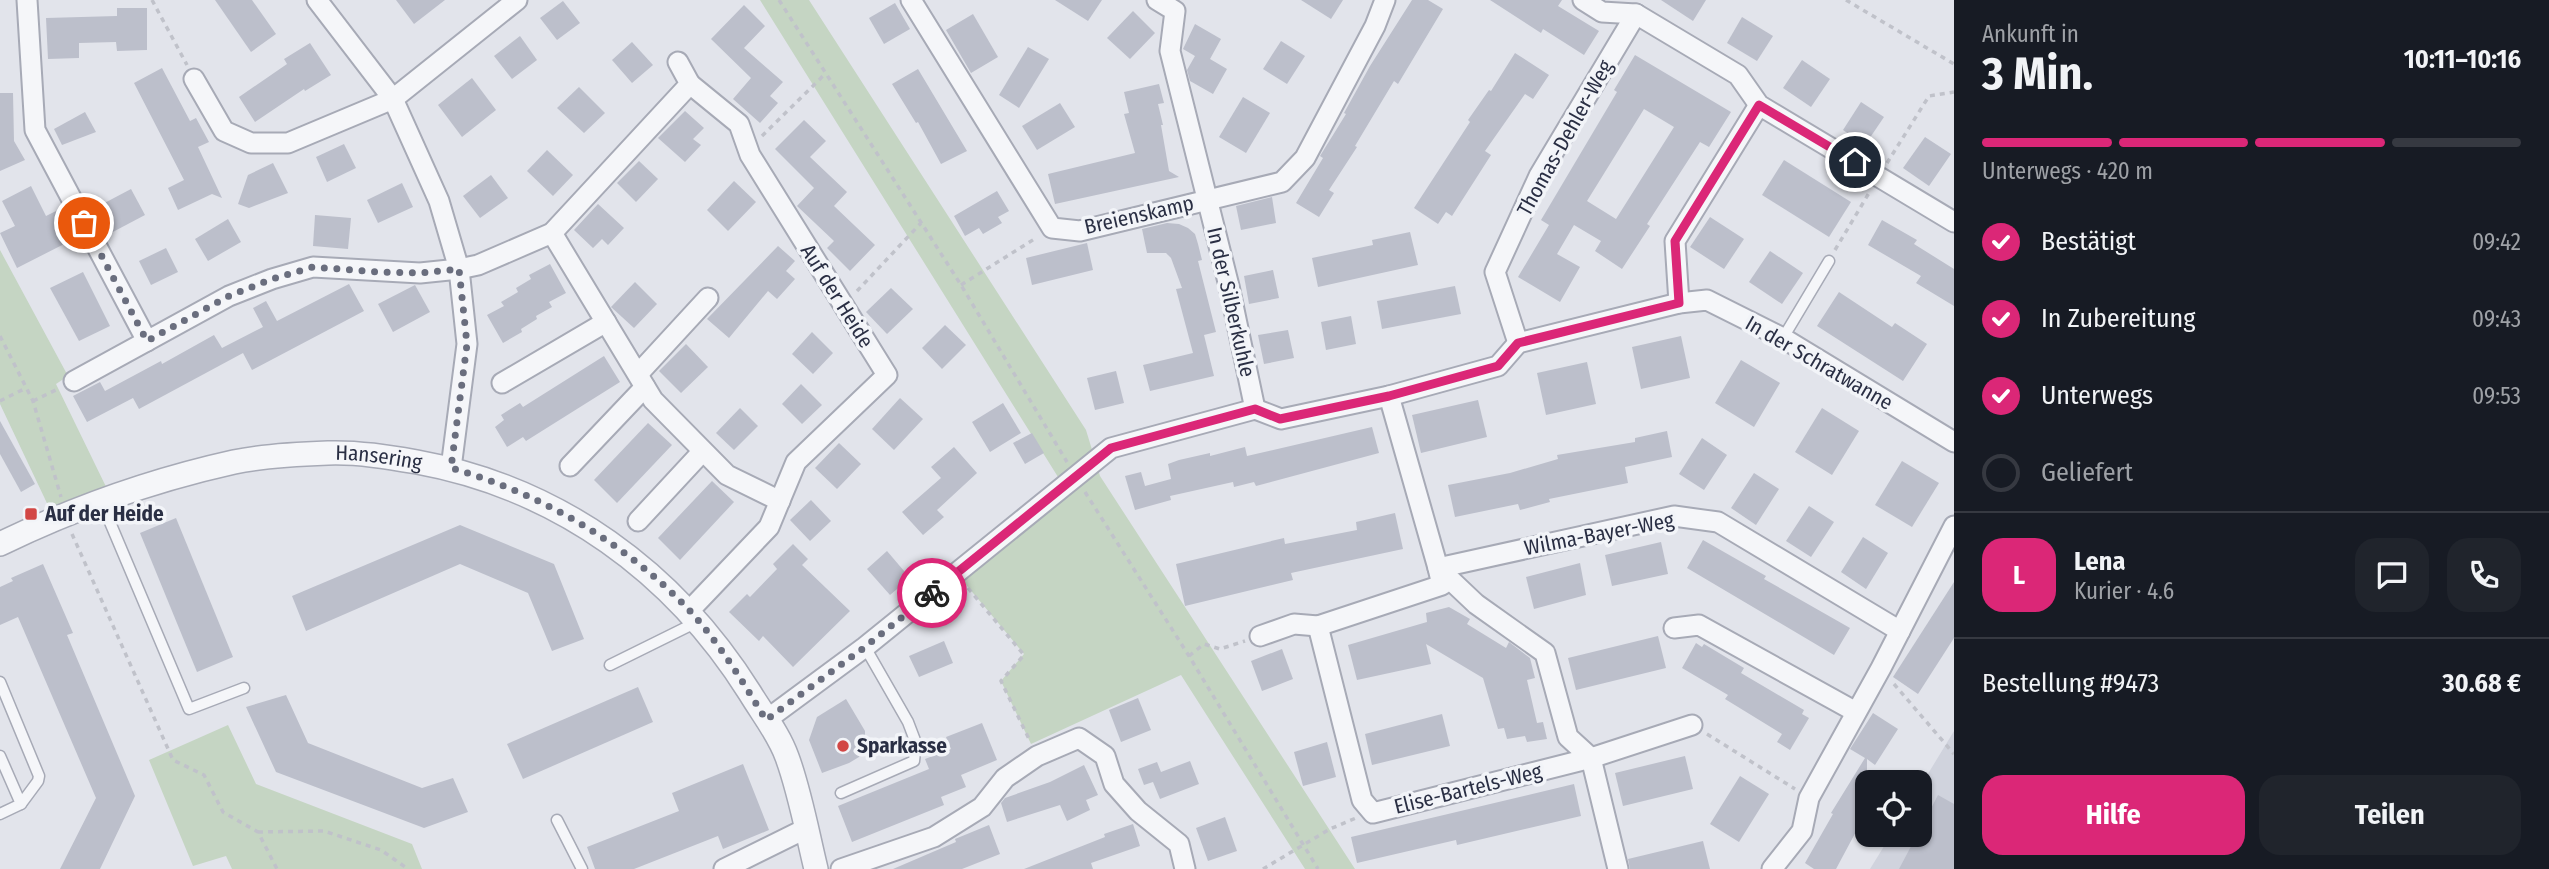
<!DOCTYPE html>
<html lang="de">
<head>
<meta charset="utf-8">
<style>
  :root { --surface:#171b24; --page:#20242c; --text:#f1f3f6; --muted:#9ea1a6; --line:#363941; --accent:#db2777 }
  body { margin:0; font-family:"Fira Sans Condensed",sans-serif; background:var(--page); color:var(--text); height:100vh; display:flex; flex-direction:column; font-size:26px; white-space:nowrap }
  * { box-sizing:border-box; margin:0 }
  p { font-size:23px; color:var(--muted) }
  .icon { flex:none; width:38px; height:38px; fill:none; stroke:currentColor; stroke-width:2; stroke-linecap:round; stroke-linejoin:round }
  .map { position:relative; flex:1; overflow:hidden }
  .side { display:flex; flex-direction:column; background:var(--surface); width:595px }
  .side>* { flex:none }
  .controls { position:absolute; left:1855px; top:770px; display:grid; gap:14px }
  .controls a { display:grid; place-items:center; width:77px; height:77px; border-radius:14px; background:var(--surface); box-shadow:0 2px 5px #0004; font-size:35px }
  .pin { position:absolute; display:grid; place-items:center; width:60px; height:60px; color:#fff; margin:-30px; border:4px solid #fff; border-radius:50%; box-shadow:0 2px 7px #0007 }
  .courier { position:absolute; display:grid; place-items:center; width:70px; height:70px; margin:-35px; border:5px solid #db2777; border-radius:50%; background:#fff; color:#222; box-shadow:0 2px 9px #0007 }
  .head em { font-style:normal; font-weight:700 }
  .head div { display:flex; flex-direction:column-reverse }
  .head { display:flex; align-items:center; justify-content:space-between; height:119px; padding:0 28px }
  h1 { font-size:46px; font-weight:700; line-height:52px }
  .bar { display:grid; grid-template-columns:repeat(4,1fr); gap:10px 7px; align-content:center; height:84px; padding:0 28px }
  .bar i { height:9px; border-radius:5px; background:var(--line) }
  .bar .active { background:var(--accent) }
  .bar p { grid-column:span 4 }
  .line { display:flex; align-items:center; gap:18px; padding:0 28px; border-top:2px solid var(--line) }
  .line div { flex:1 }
  .round { display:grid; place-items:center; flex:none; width:74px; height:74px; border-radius:21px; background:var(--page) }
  ol { padding:0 28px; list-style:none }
  li { display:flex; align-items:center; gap:21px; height:77px }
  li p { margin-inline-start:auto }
  li .icon { padding:7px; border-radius:50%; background:var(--accent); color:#fff; stroke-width:4 }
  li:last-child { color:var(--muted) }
  li i { width:38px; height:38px; border:4px solid var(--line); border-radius:50% }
  .button { display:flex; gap:14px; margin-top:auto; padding:14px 28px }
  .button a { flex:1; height:80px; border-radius:21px; background:var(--accent); color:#fff; font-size:28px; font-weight:700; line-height:80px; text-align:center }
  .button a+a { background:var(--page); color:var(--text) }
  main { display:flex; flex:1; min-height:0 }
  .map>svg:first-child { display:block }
  .built { fill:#d0d3dd }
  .green { fill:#c5d5c3 }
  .building { fill:#bcbfcb; fill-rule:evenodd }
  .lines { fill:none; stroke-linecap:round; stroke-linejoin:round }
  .service-casing { stroke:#a7aab6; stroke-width:13 }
  .minor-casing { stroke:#a7aab6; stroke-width:23 }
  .tertiary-casing { stroke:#a7aab6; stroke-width:26 }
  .path { stroke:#c0c2ca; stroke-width:3.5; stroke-dasharray:5 5; stroke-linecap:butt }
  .service { stroke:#f5f6f9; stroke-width:10 }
  .minor { stroke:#f5f6f9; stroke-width:19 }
  .tertiary { stroke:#f5f6f9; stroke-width:23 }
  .done { stroke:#6a6e7e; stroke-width:7; stroke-dasharray:0 12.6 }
  .route { stroke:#db2777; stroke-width:9 }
  .poi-dot { fill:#d24745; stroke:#f2f4f8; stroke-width:2.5 }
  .labels { text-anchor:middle; stroke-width:7; stroke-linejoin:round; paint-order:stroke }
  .street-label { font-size:21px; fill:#2a2f44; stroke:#f2f4f8 }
  .poi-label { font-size:21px; font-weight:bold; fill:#2a2f44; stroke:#f2f4f8; text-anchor:start }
</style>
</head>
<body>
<main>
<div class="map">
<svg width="1954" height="869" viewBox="0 0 1954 869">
  <rect width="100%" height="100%" fill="#e2e4eb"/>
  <polygon class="built" points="1954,731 1954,869 1870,869 1891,835 1920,835 1920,787"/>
  <g class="green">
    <polygon points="760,0 809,0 1086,430 1100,476 1355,869 1305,869 1181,675 1031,744 1001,681 1024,654 963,581 1068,493"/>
    <polygon points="0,250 68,376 56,384 111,497 54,518 0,404"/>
    <polygon points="228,725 256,784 412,844 422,869 232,869 226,856 193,866 149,760"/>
  </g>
  <g class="building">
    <polygon points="215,0 252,0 276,34 251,52"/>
    <polygon points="396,0 445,0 414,24"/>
    <polygon points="1055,0 1102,0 1088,21"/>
    <polygon points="1301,0 1343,0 1331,19"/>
    <polygon points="1412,0 1428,0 1443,9 1398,84 1394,81 1355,146 1357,147 1329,190 1334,193 1319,217 1296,203 1323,158 1320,156 1346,114 1344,113 1370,66"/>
    <polygon points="1490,0 1562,0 1558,6 1599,31 1584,55 1543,29 1541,33"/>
    <polygon points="1661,0 1706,0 1693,21"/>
    <polygon points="563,1 580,23 557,40 540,18"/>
    <polygon points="895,3 910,29 884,44 869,18"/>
    <polygon points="744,5 765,26 744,48 783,82 770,96 778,103 760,123 733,99 751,78 711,39"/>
    <polygon points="117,8 147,8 147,50 117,51 116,42 79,43 79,58 48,59 46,18 117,16"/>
    <polygon points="1133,11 1155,33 1130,59 1107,38"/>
    <polygon points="973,14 998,57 971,73 946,30"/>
    <polygon points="1742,17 1773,36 1757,61 1727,43"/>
    <polygon points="1195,24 1221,39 1210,59 1227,69 1213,94 1190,81 1187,70 1195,56 1183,49"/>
    <polygon points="520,36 537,60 512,79 494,56"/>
    <polygon points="1281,41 1305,56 1287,84 1263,69"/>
    <polygon points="632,42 653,65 632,83 612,60"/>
    <polygon points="310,43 331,75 305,91 304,89 255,122 239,97 287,64 284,59"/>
    <polygon points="1028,47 1049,59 1019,108 999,95"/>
    <polygon points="1515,53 1549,75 1533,99 1525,94 1485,151 1491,155 1452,216 1446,212 1438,224 1414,208 1470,122 1468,120 1489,90 1491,91"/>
    <path d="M1635 55 1731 112 1709 147 1700 142 1647 224 1650 226 1622 269 1595 251 1601 241 1574 225 1557 254 1580 267 1560 302 1518 277 1549 225 1541 220 1617 92 1614 90ZM1644 109 1674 127 1616 219 1587 201Z"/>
    <polygon points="1802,60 1830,79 1811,107 1783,88"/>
    <polygon points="162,68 190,121 196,118 209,142 198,147 222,198 212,194 178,210 168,188 184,180 134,83"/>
    <polygon points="918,69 967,151 941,164 918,122 916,123 892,84"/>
    <polygon points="472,78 496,110 462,137 438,105"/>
    <polygon points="1159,84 1164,103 1158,104 1163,125 1161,125 1169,171 1179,177 1055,204 1048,174 1135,153 1124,114 1129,113 1124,92"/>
    <polygon points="579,87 605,113 584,133 557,108"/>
    <polygon points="0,93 13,93 14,141 25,160 0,171"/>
    <polygon points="1243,97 1270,113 1246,153 1219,137"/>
    <polygon points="1861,102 1884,117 1865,145 1843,130"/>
    <polygon points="1060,103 1075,127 1037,150 1022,126"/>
    <polygon points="685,111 704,128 693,139 701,145 685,162 658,138"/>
    <polygon points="85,112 96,132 62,145 54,129"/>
    <polygon points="804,120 826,141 810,157 847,192 834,206 875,245 850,271 827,248 834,241 797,206 814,188 775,149"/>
    <polygon points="1925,137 1951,154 1929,186 1903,168"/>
    <polygon points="344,144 356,168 327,182 316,157"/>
    <polygon points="547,150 573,175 553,196 527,171"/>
    <polygon points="1784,160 1851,202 1829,237 1762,195"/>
    <polygon points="639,161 658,179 636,202 617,183"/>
    <polygon points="273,163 288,193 249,208 238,204 248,175"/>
    <polygon points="491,175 508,198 480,218 463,196"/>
    <polygon points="734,181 756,202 728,231 707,210"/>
    <polygon points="402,183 413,207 378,223 367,200"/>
    <polygon points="31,186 46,216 60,209 74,239 17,268 0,233 15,226 2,201"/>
    <polygon points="131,189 145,215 109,234 95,208"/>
    <polygon points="997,191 1009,211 998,217 1002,223 983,234 979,228 965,236 954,216"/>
    <polygon points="1272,197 1276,223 1241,230 1236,206"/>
    <polygon points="598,204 624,228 608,245 602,239 593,248 574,230"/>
    <polygon points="315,215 351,218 348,249 313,246"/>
    <polygon points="1710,217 1744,239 1724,269 1690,247"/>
    <polygon points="228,219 241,242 208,261 195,239"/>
    <polygon points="1882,220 1917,240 1914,244 1954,269 1954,306 1916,283 1921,276 1868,245"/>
    <polygon points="1167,223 1179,224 1188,228 1195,234 1198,244 1202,260 1198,261 1216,332 1204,335 1214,376 1150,391 1143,365 1193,353 1176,289 1182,288 1171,258 1166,253 1147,253 1142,229"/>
    <polygon points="1410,232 1418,265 1318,287 1312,258 1373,245 1372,240"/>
    <polygon points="1087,243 1093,270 1032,285 1026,258"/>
    <polygon points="778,246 795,261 786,271 795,279 777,299 768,291 729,338 707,319"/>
    <polygon points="166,248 178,272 151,285 139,261"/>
    <polygon points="1770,251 1803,273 1782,304 1749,282"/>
    <polygon points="550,264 566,293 549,302 552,307 536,316 537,319 521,329 522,332 503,343 487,315 504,306 501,302 518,292 516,288 531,279 529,275"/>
    <polygon points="1273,270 1279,298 1249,304 1244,276"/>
    <polygon points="83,272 110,326 79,341 50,288"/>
    <polygon points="635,282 657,304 634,328 611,307"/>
    <polygon points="349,284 364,311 252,370 243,353 139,409 133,398 87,422 73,396 100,382 105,391 161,361 162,364 214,335 222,348 263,327 253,308 266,301 277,321"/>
    <polygon points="415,285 430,312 393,332 378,304"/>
    <polygon points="1455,286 1461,314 1382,329 1377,301"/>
    <polygon points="891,288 913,309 887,334 866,312"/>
    <polygon points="1839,292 1892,327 1895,323 1927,344 1903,381 1817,326"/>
    <polygon points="1351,316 1356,344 1326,350 1321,322"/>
    <polygon points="945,325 966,345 942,369 922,348"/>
    <polygon points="1288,330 1294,358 1264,364 1258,335"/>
    <polygon points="812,332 833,353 813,374 792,354"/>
    <polygon points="1681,336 1690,378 1641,389 1632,347"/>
    <polygon points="686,344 708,367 681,393 659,371"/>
    <polygon points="604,356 620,382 526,441 523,437 507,447 495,427 504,420 501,415 520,403 523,407"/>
    <polygon points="1741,360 1780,383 1754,427 1715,403"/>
    <polygon points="1587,362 1596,404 1546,415 1537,373"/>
    <polygon points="1116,371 1124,403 1095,410 1087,378"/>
    <polygon points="801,384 822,405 802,424 782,404"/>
    <polygon points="900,398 923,419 894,450 872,429"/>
    <polygon points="1478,400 1487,437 1421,453 1412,415"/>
    <polygon points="1003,403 1021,433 990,452 972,422"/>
    <polygon points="740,408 758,426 734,450 716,433"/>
    <polygon points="1822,408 1859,431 1832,475 1795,452"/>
    <polygon points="0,421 35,484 21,492 0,454"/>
    <polygon points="648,423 672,445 617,503 594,480"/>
    <polygon points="1372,427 1379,453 1256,486 1254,482 1234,487 1233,482 1170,496 1171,500 1135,510 1125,476 1141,472 1145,486 1171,479 1168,464 1179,460 1210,453 1210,456 1245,447 1247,456"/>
    <polygon points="1667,431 1672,457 1625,467 1628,483 1549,499 1550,502 1520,510 1518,504 1455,517 1448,485 1510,473 1558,459 1557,455 1635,442 1635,438"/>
    <polygon points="1032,433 1044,453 1025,464 1013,443"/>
    <polygon points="1702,438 1727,455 1704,490 1679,474"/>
    <polygon points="839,443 861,464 837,489 815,468"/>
    <polygon points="954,447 977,473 937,510 944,517 923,535 902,512 941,478 931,467"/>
    <polygon points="1902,461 1939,483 1912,527 1875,505"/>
    <polygon points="1754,473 1779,489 1756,525 1731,508"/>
    <polygon points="712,481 734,502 680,560 658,538"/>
    <polygon points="811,500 831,521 810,541 790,520"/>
    <polygon points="1809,506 1834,522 1811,557 1786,541"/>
    <polygon points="1395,513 1403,549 1291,573 1293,580 1185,606 1176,564 1284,538 1285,544 1357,530 1356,522"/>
    <polygon points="176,518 233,657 197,672 140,533"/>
    <polygon points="460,525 554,564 584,639 552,651 528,593 460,564 306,631 292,596"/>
    <polygon points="1863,537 1888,553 1866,589 1841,572"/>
    <polygon points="1703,540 1766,576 1764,579 1850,628 1834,655 1687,568"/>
    <polygon points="1661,542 1668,574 1612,586 1605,555"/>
    <polygon points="793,544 808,559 802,565 850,611 793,667 763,636 759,641 729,612 747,594 750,597 777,569 773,564"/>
    <polygon points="887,551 910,578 890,595 867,569"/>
    <polygon points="1580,563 1586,595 1534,609 1526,577"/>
    <polygon points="43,564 73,633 67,635 135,796 100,869 60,869 96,798 18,617 0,625 0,587 13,581 11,578"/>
    <polygon points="1954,582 1954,638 1918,694 1893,677"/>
    <polygon points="1449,607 1470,619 1467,624 1506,648 1509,642 1530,658 1535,678 1527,680 1537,723 1543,722 1547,739 1527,742 1525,736 1507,739 1504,728 1498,729 1483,678 1426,644 1431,664 1357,680 1348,645 1427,622 1426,613"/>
    <polygon points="1658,636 1666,668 1576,690 1568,658"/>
    <polygon points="944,641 953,663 919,677 909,656"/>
    <polygon points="1696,643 1702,647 1704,644 1744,668 1741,673 1804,710 1802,714 1809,718 1790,750 1777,742 1782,734 1725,699 1728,695 1682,668"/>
    <polygon points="1282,649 1293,679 1262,691 1251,661"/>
    <polygon points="638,687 653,722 523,779 507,744"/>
    <polygon points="286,695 308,743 422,788 453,778 468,812 424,828 276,772 246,707"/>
    <polygon points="1138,698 1151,730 1121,742 1109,710"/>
    <polygon points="846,699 865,731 865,746 859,757 849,763 822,773 809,740 817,717"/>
    <polygon points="1873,713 1898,729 1875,765 1867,759 1867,811 1836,869 1814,869 1805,863 1833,814 1831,813 1865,758 1850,749"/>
    <polygon points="1442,714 1450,746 1372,765 1365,734"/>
    <polygon points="982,723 997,760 961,775 966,787 941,797 944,805 852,842 838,806 929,769 925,759 951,749 946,737"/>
    <polygon points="1327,742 1336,777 1303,786 1294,752"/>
    <polygon points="1685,756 1693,789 1623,806 1615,773"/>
    <polygon points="1190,761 1199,784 1160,799 1153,782 1144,785 1138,769 1157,762 1161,772"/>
    <polygon points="743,764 769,830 723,849 718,836 634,869 595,869 587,847 679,811 672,793"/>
    <polygon points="1084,765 1098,795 1086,800 1090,810 1067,821 1060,805 1007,822 1001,803 1005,798 1050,782"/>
    <polygon points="1740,776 1769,794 1739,842 1710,824"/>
    <polygon points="1574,784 1581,816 1457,845 1456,840 1357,863 1351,837"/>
    <polygon points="1938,795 1954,804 1954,869 1899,869 1917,835 1920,835 1920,830"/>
    <polygon points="1225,817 1237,851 1208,861 1196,828"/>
    <polygon points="1133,824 1140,846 1091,863 1093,869 1024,869 1105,837 1104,834"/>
    <polygon points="989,825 1000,854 962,869 893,869 956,842 955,839"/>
    <polygon points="1703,841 1710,869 1630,869 1628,859"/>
  </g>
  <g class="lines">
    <defs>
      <g id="service">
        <polyline points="1783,338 1829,261"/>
        <polyline points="101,501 189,709 244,688"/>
        <polyline points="610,665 697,622"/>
        <polyline points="0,682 39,776 38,781 21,804"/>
        <polyline points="0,756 21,804 0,814"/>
        <polyline points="841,793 914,761 916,743 908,722 865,647"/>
        <polyline points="557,820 582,869"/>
      </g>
      <g id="minor">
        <polyline points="27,0 35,130 147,341 229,296 272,279 313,267 420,273 459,269 478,265 552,233 690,84 678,62"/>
        <polyline points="317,0 393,99 439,201 459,269 467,344 451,468"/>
        <polyline points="911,0 1052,228 1080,231 1282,182 1305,158 1375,26 1385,0"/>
        <polyline points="1157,0 1175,11 1170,51 1229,286 1255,409"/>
        <polyline points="1583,0 1602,12 1636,14 1738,75 1759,105 1954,222"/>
        <polyline points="194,79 224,131 251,143 288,143 393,99 517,0"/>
        <polyline points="552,233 653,400 727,475 780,501"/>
        <polyline points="1679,303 1675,241 1759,105"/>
        <polyline points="1518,343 1495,272 1539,176 1636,14"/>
        <polyline points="638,374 708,298"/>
        <polyline points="74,381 147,341"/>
        <polyline points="502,383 606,322"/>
        <polyline points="1389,396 1438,568 1476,604 1545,653 1568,737 1591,758 1618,869"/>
        <polyline points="570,466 645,387"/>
        <polyline points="638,521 702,452"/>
        <polyline points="689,611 769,527 796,462 887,375 750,155 739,124 690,84"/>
        <polyline points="1318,626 1362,800 1373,813 1591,758 1692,725"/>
        <polyline points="1674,628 1699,625 1856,712"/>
        <polyline points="1260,636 1294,624 1318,626 1442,585 1438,568 1674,516 1718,522 1900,631"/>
        <polyline points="766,720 865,647 1111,448 1255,409 1281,419 1389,396 1498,366 1518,343 1679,303 1707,300 1783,338 1954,442"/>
        <polyline points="724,869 807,828"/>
        <polyline points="841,869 934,837 982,807 1005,778 1037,756 1079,738 1105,756 1114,784 1138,811 1179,844 1185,869"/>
        <polyline points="1772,869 1802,831 1809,798 1881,668 1954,526"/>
      </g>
      <g id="tertiary">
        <path id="s1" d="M0 544C74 508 153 480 234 462 262 456 299 454 328 453 358 452 388 457 417 462 559 488 674 572 750 693 762 713 779 734 787 757 800 792 807 832 816 869"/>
      </g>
    </defs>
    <use href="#service" class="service-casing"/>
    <use href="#minor" class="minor-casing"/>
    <use href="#tertiary" class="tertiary-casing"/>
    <g class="path">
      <polyline points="152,0 187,65"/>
      <polyline points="779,0 961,285 1067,462"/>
      <polyline points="1846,0 1954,64"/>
      <polyline points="762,136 826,73"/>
      <polyline points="1887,163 1929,96 1954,92"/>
      <polyline points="1835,250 1869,193"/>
      <polyline points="961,285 1036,238"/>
      <polyline points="857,291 921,223"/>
      <polyline points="0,336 33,401 61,497"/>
      <polyline points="0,401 26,388"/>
      <polyline points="33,401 60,388"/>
      <polyline points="1085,492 1189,656 1318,869"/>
      <polyline points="72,534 173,760 204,775 223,812 258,832 277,869"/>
      <polyline points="968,588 1024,655 1001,681 1030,741"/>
      <polyline points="1189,656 1204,644 1220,649 1245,641"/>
      <polyline points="1894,684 1954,754"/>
      <polyline points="1707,734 1795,789"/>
      <polyline points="258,832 324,831 381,850 408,869"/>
      <polyline points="1263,869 1330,829 1356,818"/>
    </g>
    <use href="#service" class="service"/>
    <use href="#minor" class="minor"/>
    <use href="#tertiary" class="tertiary"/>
  </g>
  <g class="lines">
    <path class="done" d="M84 223 147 341 229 296 272 279 313 267 377 272 421 273 459 269 467 344 451 468C540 493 626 543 690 611 720 644 743 682 766 720L865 647 932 593"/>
    <polyline class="route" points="932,593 1111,448 1255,409 1280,419 1389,396 1498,366 1518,343 1679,303 1675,241 1759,105 1855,162"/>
  </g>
  <g class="poi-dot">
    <rect x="24" y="507" width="14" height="14" rx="3.5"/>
    <circle cx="843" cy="746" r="7"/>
  </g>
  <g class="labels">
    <g class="street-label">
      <text transform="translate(1565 138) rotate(-61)" y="7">Thomas-Dehler-Weg</text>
      <text transform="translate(1139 215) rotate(-13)" y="7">Breienskamp</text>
      <text transform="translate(837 296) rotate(58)" y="7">Auf der Heide</text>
      <text transform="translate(1231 302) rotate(77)" y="7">In der Silberkuhle</text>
      <text transform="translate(1819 363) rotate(30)" y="7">In der Schratwanne</text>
      <text dy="7" stroke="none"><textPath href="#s1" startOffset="394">Hansering</textPath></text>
      <text transform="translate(1599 534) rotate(-11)" y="7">Wilma-Bayer-Weg</text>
      <text transform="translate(1468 789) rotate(-14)" y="7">Elise-Bartels-Weg</text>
    </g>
    <g class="poi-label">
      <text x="45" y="521">Auf der Heide</text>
      <text x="857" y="753">Sparkasse</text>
    </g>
  </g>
</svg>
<div class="controls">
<a><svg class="icon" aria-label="locate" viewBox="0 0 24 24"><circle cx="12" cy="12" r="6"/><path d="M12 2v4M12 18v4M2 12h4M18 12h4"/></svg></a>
</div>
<div class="pin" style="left:84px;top:223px;background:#ea580c"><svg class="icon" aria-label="bag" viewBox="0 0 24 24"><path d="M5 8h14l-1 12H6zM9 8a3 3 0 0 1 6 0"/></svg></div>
<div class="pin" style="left:1855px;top:162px;background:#1f2937"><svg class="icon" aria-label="home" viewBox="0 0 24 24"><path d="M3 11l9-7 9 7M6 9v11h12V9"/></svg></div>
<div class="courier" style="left:932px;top:593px"><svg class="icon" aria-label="bike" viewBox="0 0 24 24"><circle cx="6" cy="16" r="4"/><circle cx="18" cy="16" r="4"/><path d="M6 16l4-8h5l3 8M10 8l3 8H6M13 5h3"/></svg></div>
</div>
<section class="side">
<div class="head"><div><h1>3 Min.</h1><p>Ankunft in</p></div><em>10:11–10:16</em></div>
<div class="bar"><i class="active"></i><i class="active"></i><i class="active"></i><i></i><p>Unterwegs · 420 m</p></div>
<ol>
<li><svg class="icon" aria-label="check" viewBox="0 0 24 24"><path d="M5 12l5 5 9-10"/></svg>Bestätigt<p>09:42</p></li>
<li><svg class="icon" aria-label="check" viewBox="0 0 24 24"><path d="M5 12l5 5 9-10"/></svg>In Zubereitung<p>09:43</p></li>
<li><svg class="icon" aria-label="check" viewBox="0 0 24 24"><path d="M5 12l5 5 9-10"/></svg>Unterwegs<p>09:53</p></li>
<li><i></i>Geliefert</li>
</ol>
<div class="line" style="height:126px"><b class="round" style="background:var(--accent);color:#fff">L</b><div><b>Lena</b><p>Kurier · 4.6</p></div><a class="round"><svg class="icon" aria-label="chat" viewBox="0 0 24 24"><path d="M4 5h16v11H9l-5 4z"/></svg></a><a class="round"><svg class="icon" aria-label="phone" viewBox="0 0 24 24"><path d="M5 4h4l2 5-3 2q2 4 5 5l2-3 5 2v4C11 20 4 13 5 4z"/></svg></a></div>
<div class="line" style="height:91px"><div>Bestellung #9473</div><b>30.68 €</b></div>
<div class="button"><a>Hilfe</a><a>Teilen</a></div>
</section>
</main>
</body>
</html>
